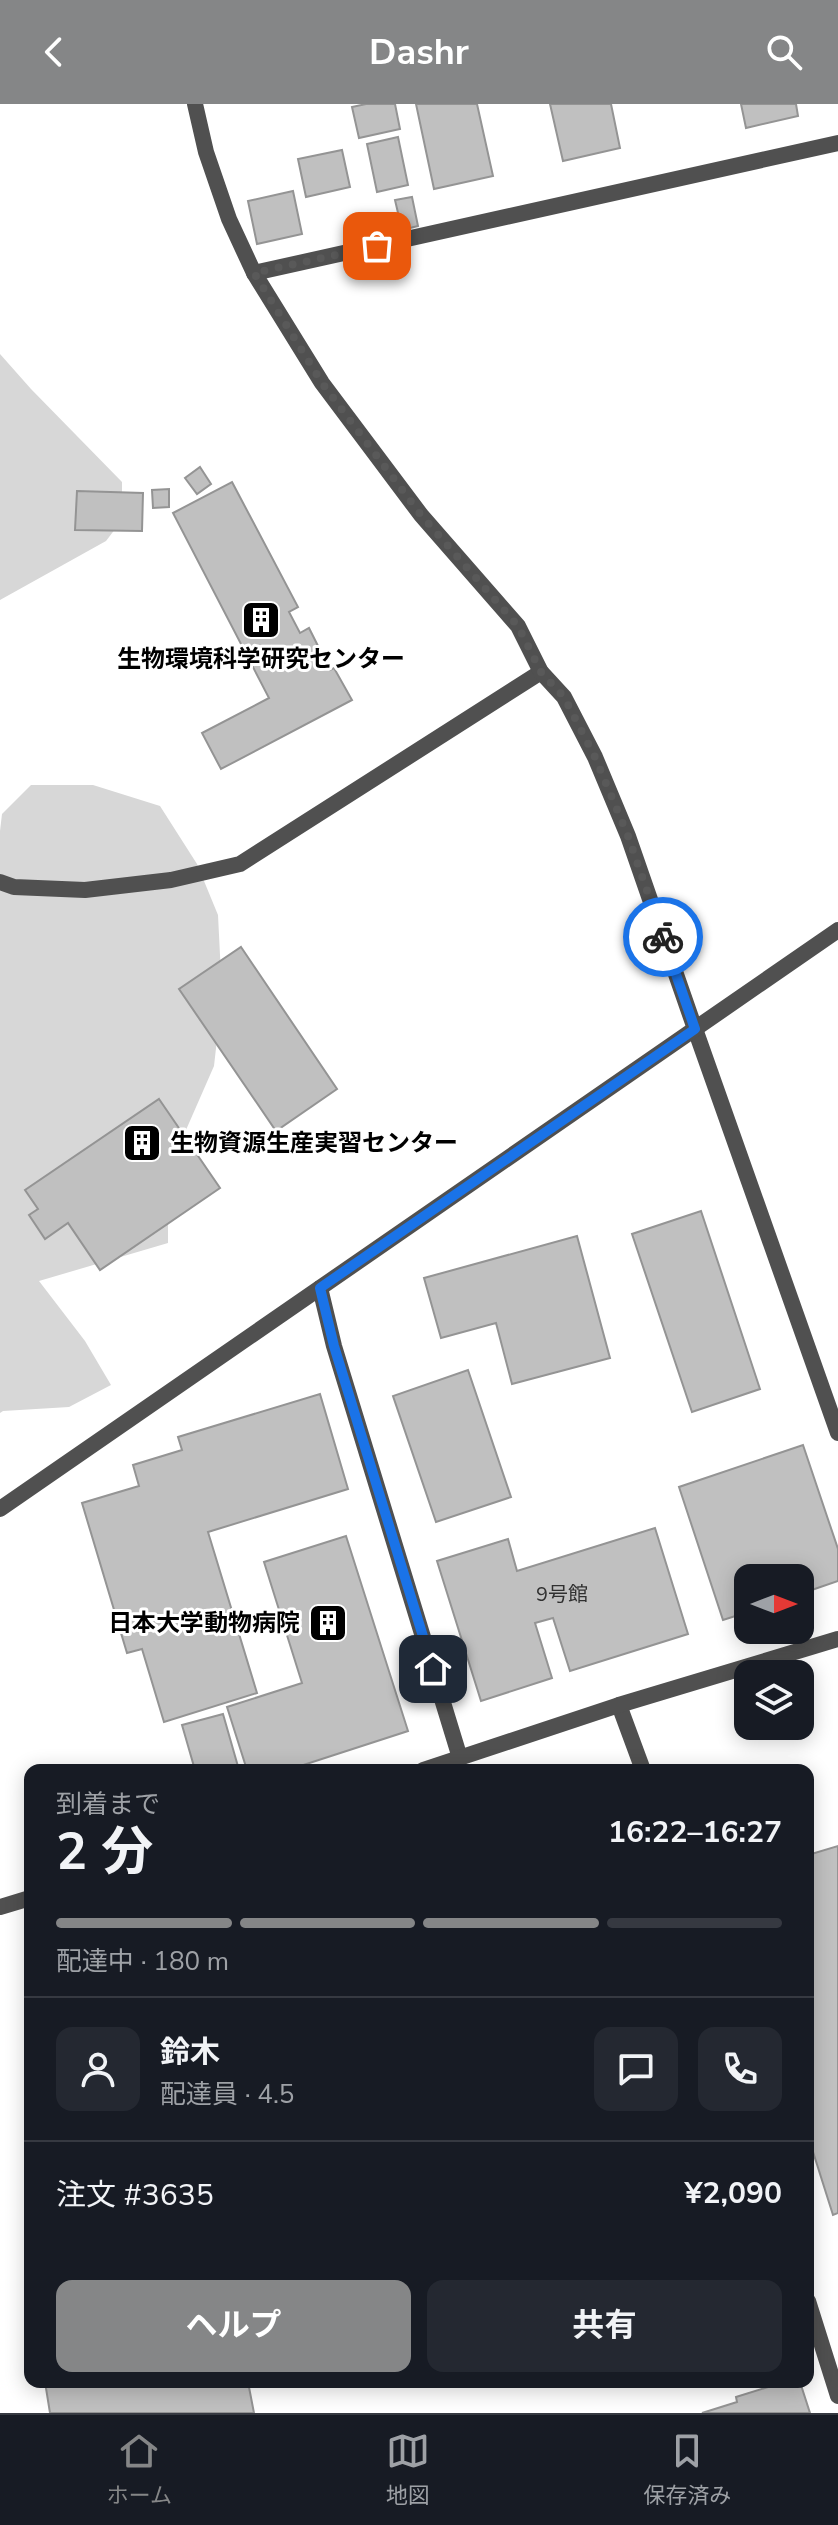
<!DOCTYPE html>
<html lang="ja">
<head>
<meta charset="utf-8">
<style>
  :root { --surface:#171b24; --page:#242831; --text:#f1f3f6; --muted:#9ea1a6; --line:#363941; --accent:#858687 }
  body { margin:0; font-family:"Nunito Sans","Noto Sans JP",sans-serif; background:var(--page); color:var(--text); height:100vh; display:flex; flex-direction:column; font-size:30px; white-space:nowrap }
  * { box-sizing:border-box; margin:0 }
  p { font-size:26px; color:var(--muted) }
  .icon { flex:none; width:44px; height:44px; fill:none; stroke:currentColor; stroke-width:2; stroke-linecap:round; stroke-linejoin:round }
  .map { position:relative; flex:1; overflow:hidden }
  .drawer { position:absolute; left:24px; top:1660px; width:790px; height:624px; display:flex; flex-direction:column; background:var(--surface); border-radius:16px; box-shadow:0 4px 20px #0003 }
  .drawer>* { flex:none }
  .needle { width:52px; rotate:90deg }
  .controls { position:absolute; left:734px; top:1460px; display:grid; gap:16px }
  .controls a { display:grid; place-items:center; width:80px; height:80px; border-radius:16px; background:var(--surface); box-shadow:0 4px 20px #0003; font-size:40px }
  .pin { position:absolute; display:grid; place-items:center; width:68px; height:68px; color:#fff; margin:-34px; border-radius:16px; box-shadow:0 4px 12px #0006 }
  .courier { position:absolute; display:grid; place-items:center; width:80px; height:80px; margin:-40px; border:6px solid #1a73e8; border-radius:50%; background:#fff; color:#222; box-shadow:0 2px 10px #0007 }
  .overview em { font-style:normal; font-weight:700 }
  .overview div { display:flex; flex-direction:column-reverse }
  .overview { display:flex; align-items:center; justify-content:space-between; height:136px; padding:0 32px }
  h1 { font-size:52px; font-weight:700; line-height:60px }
  .bar { display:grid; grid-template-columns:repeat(4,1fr); gap:12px 8px; align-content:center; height:96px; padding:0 32px }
  .bar i { height:10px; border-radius:6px; background:var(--line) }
  .bar .selected { background:var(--accent) }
  .bar p { grid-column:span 4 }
  .line { display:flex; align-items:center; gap:20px; padding:0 32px; border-top:2px solid var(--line) }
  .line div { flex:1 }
  .round { display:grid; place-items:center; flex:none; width:84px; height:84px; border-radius:16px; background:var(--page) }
  .action { display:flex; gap:16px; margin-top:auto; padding:16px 32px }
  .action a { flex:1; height:92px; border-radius:16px; background:var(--accent); color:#fff; font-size:32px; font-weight:700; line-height:92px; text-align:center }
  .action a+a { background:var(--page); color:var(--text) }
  header { display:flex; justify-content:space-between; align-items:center; height:104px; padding:0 32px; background:var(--accent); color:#fff; font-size:36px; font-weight:700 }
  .tab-bar { display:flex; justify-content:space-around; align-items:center; height:112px; border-top:2px solid var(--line); background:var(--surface); font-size:22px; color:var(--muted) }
  .tab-bar a { display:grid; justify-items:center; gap:4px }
  .tab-bar .selected { color:var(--accent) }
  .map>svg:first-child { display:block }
  .green { fill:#d7d7d7 }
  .building { fill:#c0c0c0; stroke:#949494; stroke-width:2 }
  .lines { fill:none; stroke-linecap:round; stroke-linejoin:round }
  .service { stroke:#505050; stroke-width:16 }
  .minor { stroke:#505050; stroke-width:16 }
  .tertiary { stroke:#505050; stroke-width:16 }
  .done { stroke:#595959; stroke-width:8; stroke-dasharray:0 14.4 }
  .route { stroke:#1a73e8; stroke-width:10 }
  .labels { text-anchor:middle; stroke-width:6; stroke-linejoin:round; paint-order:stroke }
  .number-label { font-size:20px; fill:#303030 }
  .poi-label { font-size:24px; font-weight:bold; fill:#000; stroke:#fff }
</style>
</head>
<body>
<header><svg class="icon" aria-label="back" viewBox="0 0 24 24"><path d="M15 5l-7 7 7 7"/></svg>Dashr<svg class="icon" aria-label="search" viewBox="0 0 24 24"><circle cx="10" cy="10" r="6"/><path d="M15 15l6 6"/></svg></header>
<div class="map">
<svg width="838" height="2309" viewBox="0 0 838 2309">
  <rect width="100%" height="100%" fill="#fff"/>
  <g class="green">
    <polygon points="0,250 31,285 122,378 122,416 106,437 0,496"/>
    <polygon points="31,681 93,681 160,702 197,760 218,811 222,891 214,962 168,1067 168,1139 39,1177 85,1237 111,1281 69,1303 3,1307 0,1309 0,727 2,710"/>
  </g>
  <g class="building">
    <polygon points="366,0 395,0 400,25 359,34 352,3"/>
    <polygon points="416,0 477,0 493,72 434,85"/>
    <polygon points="550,0 611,0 620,44 563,57"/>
    <polygon points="741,0 796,0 798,12 746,24"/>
    <polygon points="398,33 408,81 377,88 367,40"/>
    <polygon points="342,46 350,83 306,93 298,55"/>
    <polygon points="293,87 302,130 257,140 248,97"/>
    <polygon points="412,93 418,122 402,126 395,96"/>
    <polygon points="200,363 211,380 197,390 185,374"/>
    <polygon points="232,378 298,503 289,508 300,529 309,524 330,566 334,564 352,596 221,665 202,629 269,594 173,409"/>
    <polygon points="169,385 169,403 153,404 152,386"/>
    <polygon points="77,387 143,389 142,427 75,426"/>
    <polygon points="241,843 337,985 276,1027 179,885"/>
    <polygon points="159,995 220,1084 100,1166 68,1119 45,1135 29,1111 38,1105 25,1086"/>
    <polygon points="701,1107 760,1285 692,1308 632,1130"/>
    <polygon points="577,1132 610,1254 512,1280 496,1219 441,1234 424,1174"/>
    <polygon points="468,1266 511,1393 436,1418 393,1292"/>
    <polygon points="320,1290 348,1385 208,1428 257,1589 164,1618 142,1545 127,1549 82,1399 139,1382 133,1361 182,1346 178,1333"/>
    <polygon points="803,1341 838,1445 838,1477 800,1490 800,1474 748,1474 748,1508 723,1516 679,1383"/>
    <polygon points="655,1424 688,1530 570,1567 553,1514 535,1519 552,1574 481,1597 437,1457 508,1435 517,1467"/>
    <polygon points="346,1432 408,1627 288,1666 247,1666 227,1603 302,1579 264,1458"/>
    <polygon points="223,1610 239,1666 195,1666 182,1621"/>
    <polygon points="838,1742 838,2109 833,2111 808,2032 808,1751"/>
    <polygon points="45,2278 248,2278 254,2309 50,2309"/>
    <polygon points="784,2278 800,2278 810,2309 702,2309 737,2298 736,2293"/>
  </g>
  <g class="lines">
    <polyline class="service" points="320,1184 334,1242 460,1654"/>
    <g class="minor">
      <polyline points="254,169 838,39"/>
      <polyline points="0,778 14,783 85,786 171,776 240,760 541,568"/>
      <polyline points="695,925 838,1329"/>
      <polyline points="619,1601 643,1666"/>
      <polyline points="423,1666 619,1601 838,1535"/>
      <polyline points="0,1803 30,1794"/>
      <polyline points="808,2197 838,2292"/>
    </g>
    <g class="tertiary">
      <polyline points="195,0 206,48 229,115 254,169 322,279 421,411 518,522 541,568 564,593 595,653 628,732 695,925"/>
      <polyline points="0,1405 838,826"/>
    </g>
  </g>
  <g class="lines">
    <polyline class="done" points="377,142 254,169 322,279 421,411 518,522 541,568 564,593 595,653 628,732 663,833"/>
    <polyline class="route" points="433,1565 334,1242 320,1184 695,925 663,833"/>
  </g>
  <defs>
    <symbol id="building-square" viewBox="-11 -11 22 22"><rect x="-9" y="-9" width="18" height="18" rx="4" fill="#000" stroke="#fff"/><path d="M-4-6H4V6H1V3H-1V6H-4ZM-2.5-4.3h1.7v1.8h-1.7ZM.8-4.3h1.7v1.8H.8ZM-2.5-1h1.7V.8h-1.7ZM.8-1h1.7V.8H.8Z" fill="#fff"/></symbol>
  </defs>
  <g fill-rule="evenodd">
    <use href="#building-square" x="239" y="494" width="44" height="44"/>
    <use href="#building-square" x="120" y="1017" width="44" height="44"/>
    <use href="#building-square" x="306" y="1497" width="44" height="44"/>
  </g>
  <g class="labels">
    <g class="number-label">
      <text x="562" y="1497">9号館</text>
    </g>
    <g class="poi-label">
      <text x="261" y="563">生物環境科学研究センター</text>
      <text x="170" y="1047" text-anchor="start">生物資源生産実習センター</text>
      <text x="300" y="1527" text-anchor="end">日本大学動物病院</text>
    </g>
  </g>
</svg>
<div class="controls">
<a><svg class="needle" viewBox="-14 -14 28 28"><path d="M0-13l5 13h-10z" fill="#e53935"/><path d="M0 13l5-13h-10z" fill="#9ea1a6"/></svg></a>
<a><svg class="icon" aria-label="layers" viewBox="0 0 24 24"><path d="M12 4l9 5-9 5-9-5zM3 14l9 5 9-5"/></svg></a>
</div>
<div class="pin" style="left:377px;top:142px;background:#ea580c"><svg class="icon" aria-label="bag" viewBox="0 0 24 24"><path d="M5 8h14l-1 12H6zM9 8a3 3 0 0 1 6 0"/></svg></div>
<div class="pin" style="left:433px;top:1565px;background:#1f2937"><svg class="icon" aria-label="home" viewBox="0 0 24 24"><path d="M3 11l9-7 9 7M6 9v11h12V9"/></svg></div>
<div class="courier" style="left:663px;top:833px"><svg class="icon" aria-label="bike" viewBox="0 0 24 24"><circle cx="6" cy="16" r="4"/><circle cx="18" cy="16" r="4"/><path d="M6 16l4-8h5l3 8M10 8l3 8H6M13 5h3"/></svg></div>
<section class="drawer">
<div class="overview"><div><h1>2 分</h1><p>到着まで</p></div><em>16:22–16:27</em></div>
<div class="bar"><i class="selected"></i><i class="selected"></i><i class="selected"></i><i></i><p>配達中 · 180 m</p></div>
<div class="line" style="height:144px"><a class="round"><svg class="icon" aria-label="person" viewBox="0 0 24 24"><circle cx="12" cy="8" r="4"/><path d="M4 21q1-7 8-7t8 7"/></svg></a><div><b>鈴木</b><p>配達員 · 4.5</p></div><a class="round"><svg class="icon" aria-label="chat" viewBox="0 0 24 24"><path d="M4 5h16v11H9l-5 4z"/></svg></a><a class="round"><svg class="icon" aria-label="phone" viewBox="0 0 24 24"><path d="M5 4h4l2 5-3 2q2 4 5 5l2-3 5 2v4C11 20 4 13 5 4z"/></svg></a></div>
<div class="line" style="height:104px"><div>注文 #3635</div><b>¥2,090</b></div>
<div class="action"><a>ヘルプ</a><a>共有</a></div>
</section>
</div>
<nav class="tab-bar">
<a class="selected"><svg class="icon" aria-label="home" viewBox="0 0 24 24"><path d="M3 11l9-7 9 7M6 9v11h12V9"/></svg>ホーム</a>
<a><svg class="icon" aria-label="map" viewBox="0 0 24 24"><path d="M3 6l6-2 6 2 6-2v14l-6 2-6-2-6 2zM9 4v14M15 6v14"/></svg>地図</a>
<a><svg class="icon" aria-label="saved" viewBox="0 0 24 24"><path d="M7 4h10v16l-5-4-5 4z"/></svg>保存済み</a>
</nav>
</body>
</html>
